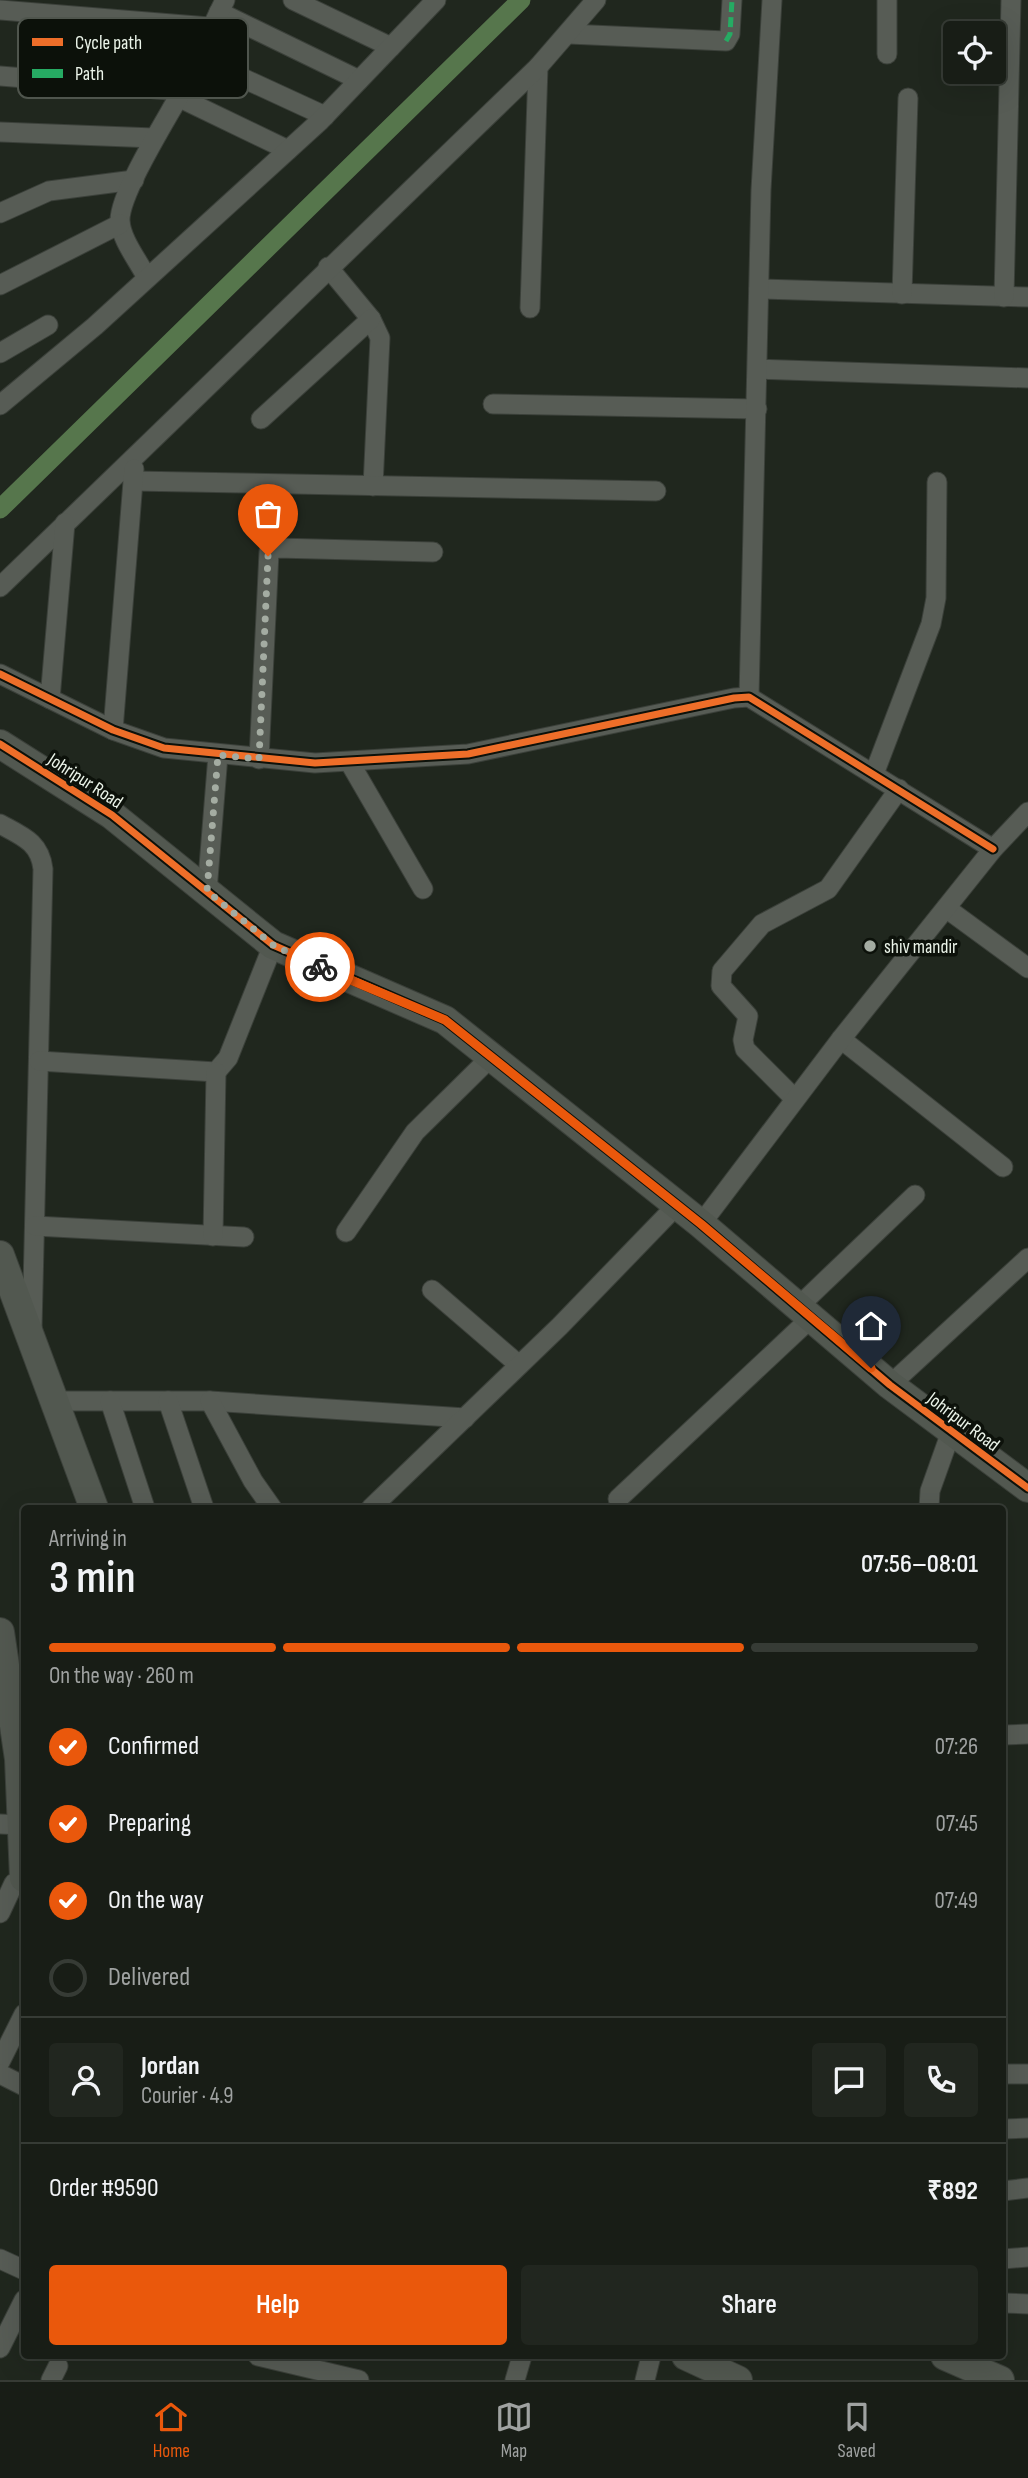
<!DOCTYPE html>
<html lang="en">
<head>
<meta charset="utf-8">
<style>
  :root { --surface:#181d16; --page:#21261f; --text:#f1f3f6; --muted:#9fa2a1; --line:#363b35; --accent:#ea580c }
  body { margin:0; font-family:"Sofia Sans Condensed",sans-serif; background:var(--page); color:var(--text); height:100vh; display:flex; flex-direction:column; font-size:26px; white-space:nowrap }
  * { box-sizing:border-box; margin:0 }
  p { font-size:23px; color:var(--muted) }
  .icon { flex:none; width:38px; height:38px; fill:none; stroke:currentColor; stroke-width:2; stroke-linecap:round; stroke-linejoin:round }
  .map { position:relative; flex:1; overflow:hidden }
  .drawer { position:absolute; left:21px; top:1505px; width:985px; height:854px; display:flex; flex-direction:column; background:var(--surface); border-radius:7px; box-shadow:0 7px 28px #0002,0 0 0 2px var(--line) }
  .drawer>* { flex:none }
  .fabs { position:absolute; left:943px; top:21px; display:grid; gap:14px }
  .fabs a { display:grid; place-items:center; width:63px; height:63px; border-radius:7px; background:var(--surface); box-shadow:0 7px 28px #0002,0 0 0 2px var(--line); font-size:35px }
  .pin { position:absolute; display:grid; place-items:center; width:60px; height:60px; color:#fff; margin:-72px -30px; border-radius:50% 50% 50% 0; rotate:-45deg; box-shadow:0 0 7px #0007 }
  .pin .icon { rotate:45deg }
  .courier { position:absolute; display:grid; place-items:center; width:70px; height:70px; margin:-35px; border:5px solid #ea580c; border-radius:50%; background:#fff; color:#222; box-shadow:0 2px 9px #0007 }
  .head em { font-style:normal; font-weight:600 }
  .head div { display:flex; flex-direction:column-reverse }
  .head { display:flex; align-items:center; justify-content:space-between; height:119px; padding:0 28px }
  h1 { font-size:46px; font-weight:600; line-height:52px }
  .bar { display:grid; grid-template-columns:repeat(4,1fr); gap:10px 7px; align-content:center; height:84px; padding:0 28px }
  .bar i { height:9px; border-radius:5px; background:var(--line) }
  .bar .current { background:var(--accent) }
  .bar p { grid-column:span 4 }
  .line { display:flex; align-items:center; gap:18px; padding:0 28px; border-top:2px solid var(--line) }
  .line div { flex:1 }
  .round { display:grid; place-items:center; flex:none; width:74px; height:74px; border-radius:7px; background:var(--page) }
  ol { padding:0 28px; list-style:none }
  li { display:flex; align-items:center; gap:21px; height:77px }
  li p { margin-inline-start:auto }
  li .icon { padding:7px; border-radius:50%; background:var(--accent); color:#fff; stroke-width:4 }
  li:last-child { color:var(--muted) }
  li i { width:38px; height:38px; border:4px solid var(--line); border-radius:50% }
  .button { display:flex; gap:14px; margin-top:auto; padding:14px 28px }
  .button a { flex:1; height:80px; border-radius:7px; background:var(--accent); color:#fff; font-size:28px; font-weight:600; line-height:80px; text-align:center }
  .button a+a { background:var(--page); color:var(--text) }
  .menu { display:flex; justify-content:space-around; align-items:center; height:98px; border-top:2px solid var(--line); background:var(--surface); font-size:19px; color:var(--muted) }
  .menu a { display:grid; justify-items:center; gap:4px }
  .menu .current { color:var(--accent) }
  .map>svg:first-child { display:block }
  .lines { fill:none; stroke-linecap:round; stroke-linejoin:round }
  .canal { stroke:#56764c; stroke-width:19 }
  .street-casing { stroke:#3b403a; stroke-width:21 }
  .secondary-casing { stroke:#3b403a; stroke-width:30 }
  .street { stroke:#575c55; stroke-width:19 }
  .secondary { stroke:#525850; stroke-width:28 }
  .quiet { stroke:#26ab63; stroke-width:5; stroke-dasharray:10 5; stroke-linecap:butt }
  .cycleway-casing { stroke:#0c110a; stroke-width:11 }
  .cycleway { stroke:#ee6e29; stroke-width:7 }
  .done { stroke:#a4aca2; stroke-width:7; stroke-dasharray:0 12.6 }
  .route { stroke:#ea580c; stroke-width:9 }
  .poi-dot { fill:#a4aca2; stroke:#0c110a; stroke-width:2.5 }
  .labels { text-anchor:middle; stroke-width:7; stroke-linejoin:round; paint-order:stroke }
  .street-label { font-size:19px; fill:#ebf4e9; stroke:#0c110a }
  .poi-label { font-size:19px; fill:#ebf4e9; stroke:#0c110a; text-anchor:start }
  .key { fill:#0c110a; stroke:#4f554d; stroke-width:2 }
  .key-label { font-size:19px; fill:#ebf4e9 }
</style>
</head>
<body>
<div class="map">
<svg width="1028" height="2380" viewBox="0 0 1028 2380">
  <rect width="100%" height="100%" fill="#20271e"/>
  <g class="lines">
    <polyline class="canal" points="0,509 521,0"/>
    <defs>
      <g id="street">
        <polyline points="293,0 391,47"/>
        <polyline points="887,0 887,54"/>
        <polyline points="0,10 209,27"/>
        <polyline points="219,12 359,80"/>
        <polyline points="569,34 726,41 730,34 732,0"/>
        <polyline points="197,57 325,116"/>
        <polyline points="0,76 181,91"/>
        <polyline points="178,97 288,150"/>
        <polyline points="0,132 154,138"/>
        <polyline points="0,213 49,191 134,180"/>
        <polyline points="328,267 371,319 380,338 373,486"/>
        <path d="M147 278C139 262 120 238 120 220 120 194 164 123 178 98 195 66 209 32 225 0"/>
        <polyline points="0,285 120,224"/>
        <polyline points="759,289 1028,297"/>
        <polyline points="902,294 908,98"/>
        <polyline points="1004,297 1011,0"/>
        <polyline points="530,308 538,67"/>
        <polyline points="0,353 48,325"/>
        <polyline points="758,369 1028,378"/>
        <polyline points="493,404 757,409"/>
        <polyline points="0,405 95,326 320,121 436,0"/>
        <polyline points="261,419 371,319"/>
        <polyline points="133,481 656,491"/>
        <polyline points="0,587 538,67 596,0"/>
        <polyline points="0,674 113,730 164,748 315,763 468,754 734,698 749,697 993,849"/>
        <polyline points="749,697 761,190 772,0"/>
        <polyline points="50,699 65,523"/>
        <polyline points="113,730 134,469"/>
        <polyline points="259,759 269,552 277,548 433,552"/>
        <polyline points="350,763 423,889"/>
        <polyline points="874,774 931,624 936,598 937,482"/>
        <path d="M0 824C22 836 40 842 43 869L32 1329"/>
        <polyline points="207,891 218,755"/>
        <polyline points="946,908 1028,968"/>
        <polyline points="841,1039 1003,1167"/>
        <polyline points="39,1061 216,1072 228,1058 273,945"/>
        <polyline points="795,1099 745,1049 743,1040 748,1016 721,986 722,971 762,924 828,889 899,789"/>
        <polyline points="701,1224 841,1039 993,849 1028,812"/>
        <polyline points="35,1226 244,1237"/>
        <polyline points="346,1232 415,1132 491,1057"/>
        <polyline points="213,1236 216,1072"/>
        <polyline points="432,1290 519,1365"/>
        <polyline points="798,1307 915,1195"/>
        <polyline points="890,1385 1028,1258"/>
        <polyline points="55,1401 210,1401 465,1418"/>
        <polyline points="110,1401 145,1508"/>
        <polyline points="168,1401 204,1508"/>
        <polyline points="210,1401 253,1481 272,1508"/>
        <polyline points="618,1499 812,1317"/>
        <polyline points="371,1508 560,1326 677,1205"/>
        <polyline points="929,1508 930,1491 951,1432"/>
        <polyline points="1003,1735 1028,1734"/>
        <polyline points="0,1824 21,1825"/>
        <polyline points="0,1913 14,1883"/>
        <polyline points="0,2062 24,2014"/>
        <polyline points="0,2074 24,2086"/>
        <polyline points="1003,2074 1028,2074"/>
        <polyline points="1003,2129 1028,2128"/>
        <polyline points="1003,2191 1028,2188"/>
        <polyline points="0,2259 24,2270"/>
        <polyline points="1003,2259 1028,2257"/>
        <polyline points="1003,2303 1028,2304"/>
        <polyline points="0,2348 24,2300"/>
        <polyline points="258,2356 359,2380"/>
        <polyline points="51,2380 58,2366"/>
        <polyline points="515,2380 522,2356"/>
        <polyline points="645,2380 651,2356"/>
      </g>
      <g id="secondary">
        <polyline points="0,744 112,815 273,945 445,1020 701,1224 890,1385 1028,1488"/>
        <polyline points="0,1255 94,1508"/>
        <polyline points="0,1632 19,1759 24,1878"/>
        <polyline points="686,2356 738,2380"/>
        <polyline points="945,2356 1000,2380"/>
      </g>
    </defs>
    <use href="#street" class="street-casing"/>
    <use href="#secondary" class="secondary-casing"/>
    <use href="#street" class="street"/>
    <use href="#secondary" class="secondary"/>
    <polyline class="quiet" points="726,41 730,34 732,0"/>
    <defs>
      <g id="cycleway">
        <polyline points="0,674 113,730 164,748 315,763 468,754 734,698 749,697 993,849"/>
        <polyline points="0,744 112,815 273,945 445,1020 701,1224 890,1385 1028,1488"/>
      </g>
    </defs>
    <use href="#cycleway" class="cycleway-casing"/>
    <use href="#cycleway" class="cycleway"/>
  </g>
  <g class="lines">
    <polyline class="done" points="268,556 259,759 218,755 207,891 273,945 320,967"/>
    <polyline class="route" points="320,967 445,1020 701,1224 871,1368"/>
  </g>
  <circle class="poi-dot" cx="870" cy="946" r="7"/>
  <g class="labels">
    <g class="street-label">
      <text transform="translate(86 780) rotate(33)" y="7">Johripur Road</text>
      <text transform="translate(964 1421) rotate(37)" y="7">Johripur Road</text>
    </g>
    <g class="poi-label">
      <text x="884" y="953">shiv mandir</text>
    </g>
  </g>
  <rect x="18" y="18" width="230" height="80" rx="10" class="key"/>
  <rect x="32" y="38" width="31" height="8" fill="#ee6e29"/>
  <rect x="32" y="69" width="31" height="9" fill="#26ab63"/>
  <g class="key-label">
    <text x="75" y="49">Cycle path</text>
    <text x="75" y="80">Path</text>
  </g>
</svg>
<div class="fabs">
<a><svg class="icon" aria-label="locate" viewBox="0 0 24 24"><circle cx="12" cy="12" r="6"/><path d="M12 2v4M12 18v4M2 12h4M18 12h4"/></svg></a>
</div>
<div class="pin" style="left:268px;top:556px;background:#ea580c"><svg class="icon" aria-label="bag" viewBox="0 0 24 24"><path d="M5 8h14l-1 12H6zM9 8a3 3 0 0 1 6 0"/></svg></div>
<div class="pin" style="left:871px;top:1368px;background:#1f2937"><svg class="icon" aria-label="home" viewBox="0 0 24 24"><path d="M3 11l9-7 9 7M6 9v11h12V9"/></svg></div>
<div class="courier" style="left:320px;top:967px"><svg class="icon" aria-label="bike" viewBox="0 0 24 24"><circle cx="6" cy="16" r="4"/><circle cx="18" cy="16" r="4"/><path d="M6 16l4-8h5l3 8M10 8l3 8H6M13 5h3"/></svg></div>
<section class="drawer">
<div class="head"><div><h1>3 min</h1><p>Arriving in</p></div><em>07:56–08:01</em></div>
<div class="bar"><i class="current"></i><i class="current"></i><i class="current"></i><i></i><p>On the way · 260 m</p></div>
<ol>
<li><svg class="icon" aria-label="check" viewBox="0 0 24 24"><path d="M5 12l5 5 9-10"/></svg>Confirmed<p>07:26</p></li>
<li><svg class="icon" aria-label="check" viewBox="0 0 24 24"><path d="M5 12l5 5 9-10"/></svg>Preparing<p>07:45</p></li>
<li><svg class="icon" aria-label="check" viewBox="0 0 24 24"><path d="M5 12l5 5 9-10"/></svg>On the way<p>07:49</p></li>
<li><i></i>Delivered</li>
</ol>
<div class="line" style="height:126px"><a class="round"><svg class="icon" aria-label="person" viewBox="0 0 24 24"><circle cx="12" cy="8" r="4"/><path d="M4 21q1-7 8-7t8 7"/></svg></a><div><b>Jordan</b><p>Courier · 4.9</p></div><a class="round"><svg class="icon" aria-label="chat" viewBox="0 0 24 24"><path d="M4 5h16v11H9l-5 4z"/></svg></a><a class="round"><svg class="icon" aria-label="phone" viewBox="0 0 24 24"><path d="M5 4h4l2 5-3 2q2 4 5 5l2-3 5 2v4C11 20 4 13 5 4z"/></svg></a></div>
<div class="line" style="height:91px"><div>Order #9590</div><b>₹892</b></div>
<div class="button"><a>Help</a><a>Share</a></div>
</section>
</div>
<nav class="menu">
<a class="current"><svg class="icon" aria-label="home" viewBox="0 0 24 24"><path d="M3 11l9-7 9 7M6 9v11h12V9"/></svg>Home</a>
<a><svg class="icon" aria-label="map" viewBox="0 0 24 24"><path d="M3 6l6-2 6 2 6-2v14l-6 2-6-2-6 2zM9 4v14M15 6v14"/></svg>Map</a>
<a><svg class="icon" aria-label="saved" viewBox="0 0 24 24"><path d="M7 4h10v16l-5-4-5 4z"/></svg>Saved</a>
</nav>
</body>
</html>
